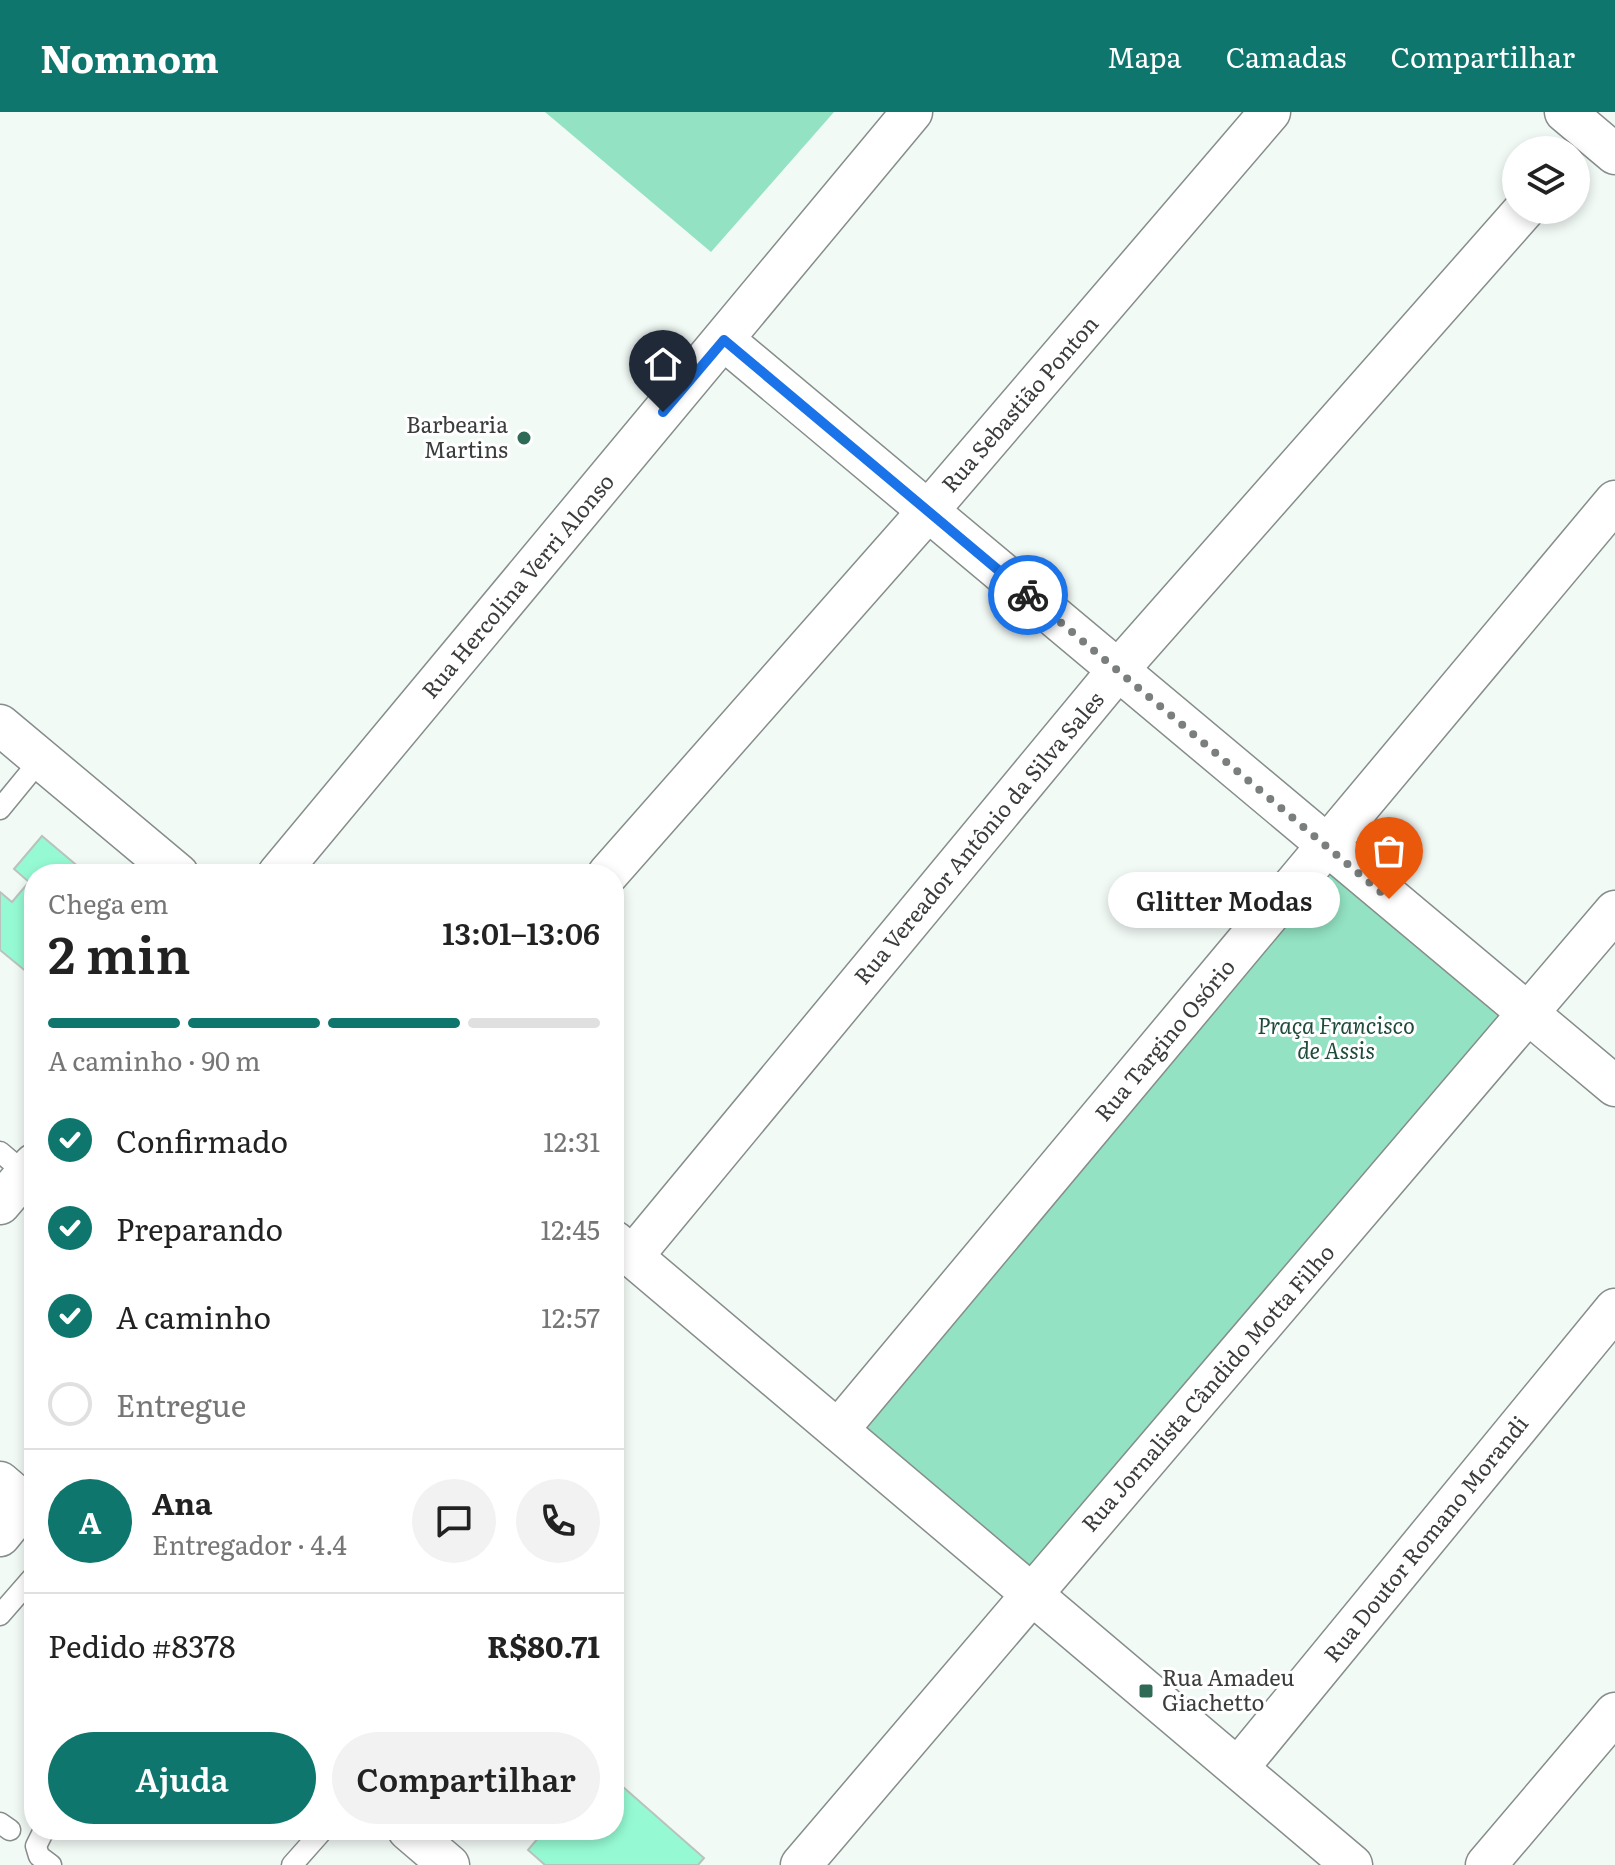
<!DOCTYPE html>
<html lang="pt">
<head>
<meta charset="utf-8">
<style>
  :root { --surface:#fff; --page:#f2f2f2; --text:#222; --muted:#767676; --line:#e0e0e0; --accent:#0f766e }
  body { margin:0; font-family:Literata,serif; background:var(--page); color:var(--text); height:100vh; display:flex; flex-direction:column; font-size:30px; white-space:nowrap }
  * { box-sizing:border-box; margin:0 }
  p { font-size:26px; color:var(--muted) }
  .icon { flex:none; width:44px; height:44px; fill:none; stroke:currentColor; stroke-width:2; stroke-linecap:round; stroke-linejoin:round }
  .map { position:relative; flex:1; overflow:hidden }
  .sheet { position:absolute; left:24px; top:752px; width:600px; height:976px; display:flex; flex-direction:column; background:var(--surface); border-radius:32px; box-shadow:0 4px 12px #0003 }
  .sheet>* { flex:none }
  .controls { position:absolute; left:1502px; top:24px; display:grid; gap:16px }
  .controls a { display:grid; place-items:center; width:88px; height:88px; border-radius:50%; background:var(--surface); box-shadow:0 4px 12px #0003; font-size:40px }
  .pin { position:absolute; display:grid; place-items:center; width:68px; height:68px; color:#fff; margin:-82px -34px; border-radius:50% 50% 50% 0; rotate:-45deg; box-shadow:0 0 8px #0007 }
  .pin .icon { rotate:45deg }
  .courier { position:absolute; display:grid; place-items:center; width:80px; height:80px; margin:-40px; border:6px solid #1a73e8; border-radius:50%; background:#fff; color:#222; box-shadow:0 2px 10px #0007 }
  .bubble { position:absolute; height:56px; border-radius:28px; background:var(--surface); box-shadow:0 4px 12px #0003; font-size:26px; font-weight:600; line-height:56px; text-align:center }
  .head em { font-style:normal; font-weight:600 }
  .head div { display:flex; flex-direction:column-reverse }
  .head { display:flex; align-items:center; justify-content:space-between; height:136px; padding:0 24px }
  h1 { font-size:52px; font-weight:600; line-height:60px }
  .bar { display:grid; grid-template-columns:repeat(4,1fr); gap:12px 8px; align-content:center; height:96px; padding:0 24px }
  .bar i { height:10px; border-radius:6px; background:var(--line) }
  .bar .current { background:var(--accent) }
  .bar p { grid-column:span 4 }
  .line { display:flex; align-items:center; gap:20px; padding:0 24px; border-top:2px solid var(--line) }
  .line div { flex:1 }
  .round { display:grid; place-items:center; flex:none; width:84px; height:84px; border-radius:42px; background:var(--page) }
  ol { padding:0 24px; list-style:none }
  li { display:flex; align-items:center; gap:24px; height:88px }
  li p { margin-inline-start:auto }
  li .icon { padding:8px; border-radius:50%; background:var(--accent); color:#fff; stroke-width:4 }
  li:last-child { color:var(--muted) }
  li i { width:44px; height:44px; border:4px solid var(--line); border-radius:50% }
  .action { display:flex; gap:16px; margin-top:auto; padding:16px 24px }
  .action a { flex:1; height:92px; border-radius:48px; background:var(--accent); color:#fff; font-size:32px; font-weight:600; line-height:92px; text-align:center }
  .action a+a { background:var(--page); color:var(--text) }
  header { display:flex; align-items:center; gap:48px; box-sizing:border-box; height:112px; padding:0 40px; background:var(--accent); color:#fff }
  header strong { font-size:38px }
  nav { display:flex; gap:44px; margin-inline-start:auto; font-size:28px }
  .map>svg:first-child { display:block }
  .green { fill:#92e2c3 }
  .building { fill:#95fad3; stroke:#bac2be; stroke-width:2 }
  .lines { fill:none; stroke-linecap:round; stroke-linejoin:round }
  .service-casing { stroke:#868d8a; stroke-width:23 }
  .minor-casing { stroke:#868d8a; stroke-width:43 }
  .service { stroke:#fff; stroke-width:20 }
  .minor { stroke:#fff; stroke-width:40 }
  .done { stroke:#7a7f7d; stroke-width:8; stroke-dasharray:0 14.4 }
  .route { stroke:#1a73e8; stroke-width:10 }
  .poi-dot { fill:#2e6a55; stroke:#fff; stroke-width:3 }
  .labels { text-anchor:middle; stroke-width:6; stroke-linejoin:round; paint-order:stroke }
  .street-label { font-size:22px; fill:#3a3d3c; stroke:#fff }
  .poi-label { font-size:22px; fill:#3a3d3c; stroke:#fff; text-anchor:end }
  .park-label { font-size:22px; font-style:italic; fill:#1f4b3b; stroke:#fff }
</style>
</head>
<body>
<header>
<strong>Nomnom</strong>
<nav><a>Mapa</a><a>Camadas</a><a>Compartilhar</a></nav>
</header>
<div class="map">
<svg width="1615" height="1753" viewBox="0 0 1615 1753">
  <rect width="100%" height="100%" fill="#f2faf6"/>
  <g class="green">
    <polygon points="545,0 834,0 711,140"/>
    <polygon points="1327,735 1529,902 1032,1483 838,1318"/>
  </g>
  <g class="building">
    <polygon points="42,724 87,762 34,762 34,866 0,838 0,780 12,790 29,770 14,757"/>
    <polygon points="614,1667 704,1746 698,1753 545,1753 528,1738 545,1718 614,1718"/>
  </g>
  <g class="lines">
    <defs>
      <g id="service">
        <polyline points="0,697 41,647"/>
        <polyline points="0,1040 26,1062"/>
        <polyline points="0,1503 34,1464"/>
        <polyline points="0,1711 10,1718"/>
        <polyline points="44,1718 36,1734 39,1744 51,1753"/>
        <polyline points="292,1753 323,1718"/>
      </g>
      <g id="minor">
        <polyline points="1565,0 1615,42"/>
        <polyline points="724,228 1615,974"/>
        <polyline points="0,613 178,762"/>
        <polyline points="278,762 912,0"/>
        <polyline points="608,762 928,399 1270,0"/>
        <polyline points="0,1092 34,1052"/>
        <polyline points="614,1129 1352,1753"/>
        <polyline points="632,1145 1118,558 1524,98"/>
        <polyline points="838,1318 1615,389"/>
        <polyline points="0,1370 34,1399"/>
        <polyline points="0,1424 26,1392"/>
        <polyline points="1238,1656 1615,1197"/>
        <polyline points="408,1718 449,1753"/>
        <polyline points="801,1753 1615,799"/>
        <polyline points="1486,1753 1615,1601"/>
      </g>
    </defs>
    <use href="#service" class="service-casing"/>
    <use href="#minor" class="minor-casing"/>
    <use href="#service" class="service"/>
    <use href="#minor" class="minor"/>
  </g>
  <g class="lines">
    <polyline class="done" points="1028,483 1389,787"/>
    <polyline class="route" points="663,300 724,228 1028,483"/>
  </g>
  <g class="poi-dot">
    <circle cx="524" cy="326" r="8"/>
    <rect x="1138" y="1571" width="16" height="16" rx="4"/>
  </g>
  <g class="labels">
    <g class="street-label">
      <text transform="translate(1020 292) rotate(-49)" y="8">Rua Sebastião Ponton</text>
      <text transform="translate(518 474) rotate(-50)" y="8">Rua Hercolina Verri Alonso</text>
      <text transform="translate(979 726) rotate(-50)" y="8">Rua Vereador Antônio da Silva Sales</text>
      <text transform="translate(1165 928) rotate(-50)" y="8">Rua Targino Osório</text>
      <text transform="translate(1208 1276) rotate(-49)" y="8">Rua Jornalista Cândido Motta Filho</text>
      <text transform="translate(1426 1427) rotate(-51)" y="8">Rua Doutor Romano Morandi</text>
    </g>
    <g class="poi-label">
      <text x="508" y="321">Barbearia<tspan x="508" dy="25">Martins</tspan></text>
      <text x="1162" y="1574" text-anchor="start">Rua Amadeu<tspan x="1162" dy="25">Giachetto</tspan></text>
    </g>
    <g class="park-label">
      <text x="1336" y="922">Praça Francisco<tspan x="1336" dy="25">de Assis</tspan></text>
    </g>
  </g>
</svg>
<div class="controls">
<a><svg class="icon" aria-label="layers" viewBox="0 0 24 24"><path d="M12 4l9 5-9 5-9-5zM3 14l9 5 9-5"/></svg></a>
</div>
<div class="pin" style="left:1389px;top:787px;background:#ea580c"><svg class="icon" aria-label="bag" viewBox="0 0 24 24"><path d="M5 8h14l-1 12H6zM9 8a3 3 0 0 1 6 0"/></svg></div>
<div class="pin" style="left:663px;top:300px;background:#1f2937"><svg class="icon" aria-label="home" viewBox="0 0 24 24"><path d="M3 11l9-7 9 7M6 9v11h12V9"/></svg></div>
<div class="courier" style="left:1028px;top:483px"><svg class="icon" aria-label="bike" viewBox="0 0 24 24"><circle cx="6" cy="16" r="4"/><circle cx="18" cy="16" r="4"/><path d="M6 16l4-8h5l3 8M10 8l3 8H6M13 5h3"/></svg></div>
<div class="bubble" style="left:1108px;top:760px;width:232px">Glitter Modas</div>
<section class="sheet">
<div class="head"><div><h1>2 min</h1><p>Chega em</p></div><em>13:01–13:06</em></div>
<div class="bar"><i class="current"></i><i class="current"></i><i class="current"></i><i></i><p>A caminho · 90 m</p></div>
<ol>
<li><svg class="icon" aria-label="check" viewBox="0 0 24 24"><path d="M5 12l5 5 9-10"/></svg>Confirmado<p>12:31</p></li>
<li><svg class="icon" aria-label="check" viewBox="0 0 24 24"><path d="M5 12l5 5 9-10"/></svg>Preparando<p>12:45</p></li>
<li><svg class="icon" aria-label="check" viewBox="0 0 24 24"><path d="M5 12l5 5 9-10"/></svg>A caminho<p>12:57</p></li>
<li><i></i>Entregue</li>
</ol>
<div class="line" style="height:144px"><b class="round" style="background:var(--accent);color:#fff">A</b><div><b>Ana</b><p>Entregador · 4.4</p></div><a class="round"><svg class="icon" aria-label="chat" viewBox="0 0 24 24"><path d="M4 5h16v11H9l-5 4z"/></svg></a><a class="round"><svg class="icon" aria-label="phone" viewBox="0 0 24 24"><path d="M5 4h4l2 5-3 2q2 4 5 5l2-3 5 2v4C11 20 4 13 5 4z"/></svg></a></div>
<div class="line" style="height:104px"><div>Pedido #8378</div><b>R$80.71</b></div>
<div class="action"><a>Ajuda</a><a>Compartilhar</a></div>
</section>
</div>
</body>
</html>
